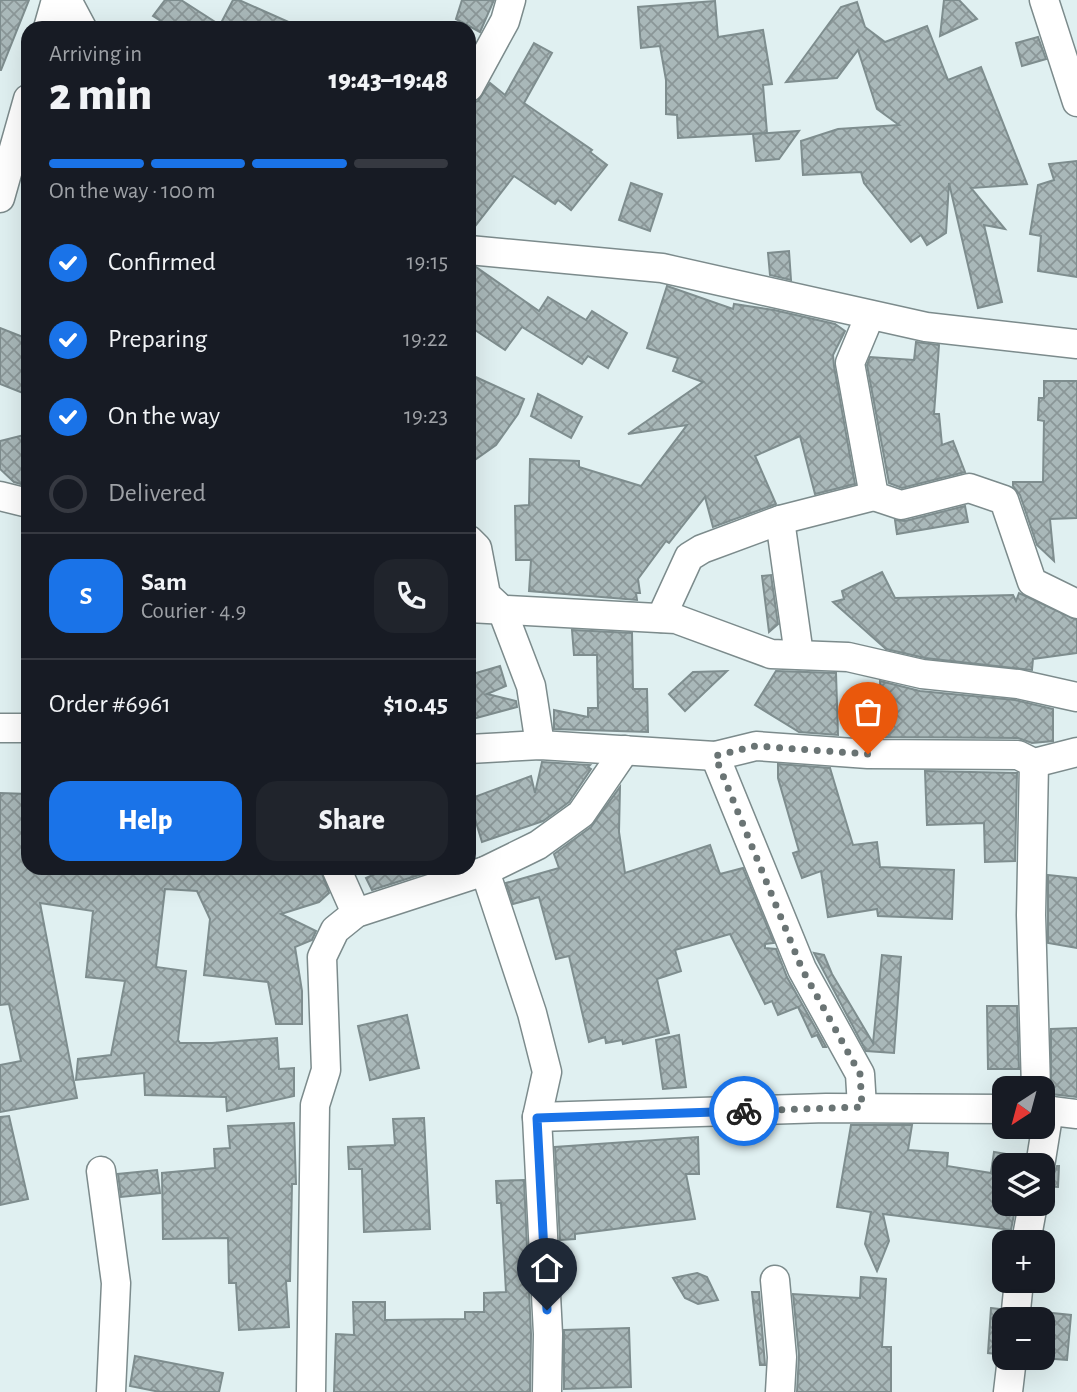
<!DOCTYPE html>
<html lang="en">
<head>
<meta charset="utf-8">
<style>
  :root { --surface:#171b24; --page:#20242c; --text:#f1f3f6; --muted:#9ea1a6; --line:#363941; --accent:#1a73e8 }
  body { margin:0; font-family:"Alegreya Sans",sans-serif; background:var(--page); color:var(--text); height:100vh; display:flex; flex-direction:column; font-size:26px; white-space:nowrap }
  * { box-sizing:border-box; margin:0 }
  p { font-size:23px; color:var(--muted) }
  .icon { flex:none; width:38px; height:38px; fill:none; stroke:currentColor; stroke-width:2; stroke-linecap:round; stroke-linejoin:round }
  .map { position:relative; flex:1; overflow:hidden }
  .sheet { position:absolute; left:21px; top:21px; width:455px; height:854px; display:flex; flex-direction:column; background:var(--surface); border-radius:21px; box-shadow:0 7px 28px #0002 }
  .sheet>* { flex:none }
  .needle { width:46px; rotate:216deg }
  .controls { position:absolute; left:992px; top:1076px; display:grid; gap:14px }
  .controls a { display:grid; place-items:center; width:63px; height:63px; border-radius:14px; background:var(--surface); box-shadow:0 7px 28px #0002; font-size:35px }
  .pin { position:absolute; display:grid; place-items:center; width:60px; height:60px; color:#fff; margin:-72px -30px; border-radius:50% 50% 50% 0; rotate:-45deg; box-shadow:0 0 7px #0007 }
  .pin .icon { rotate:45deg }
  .courier { position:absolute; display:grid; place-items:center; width:70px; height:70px; margin:-35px; border:5px solid #1a73e8; border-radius:50%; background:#fff; color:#222; box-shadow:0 2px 9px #0007 }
  .overview em { font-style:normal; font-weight:800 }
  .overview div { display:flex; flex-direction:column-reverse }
  .overview { display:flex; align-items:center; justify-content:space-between; height:119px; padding:0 28px }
  h1 { font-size:46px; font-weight:800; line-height:52px }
  .bar { display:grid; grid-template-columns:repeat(4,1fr); gap:10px 7px; align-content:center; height:84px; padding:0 28px }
  .bar i { height:9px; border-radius:5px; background:var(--line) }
  .bar .current { background:var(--accent) }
  .bar p { grid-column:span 4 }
  .line { display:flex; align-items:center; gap:18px; padding:0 28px; border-top:2px solid var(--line) }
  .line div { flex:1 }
  .round { display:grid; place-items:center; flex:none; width:74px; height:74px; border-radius:21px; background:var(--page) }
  ol { padding:0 28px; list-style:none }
  li { display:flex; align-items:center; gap:21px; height:77px }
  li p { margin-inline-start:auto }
  li .icon { padding:7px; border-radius:50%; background:var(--accent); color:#fff; stroke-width:4 }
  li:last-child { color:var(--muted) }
  li i { width:38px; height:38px; border:4px solid var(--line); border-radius:50% }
  .primary-button { display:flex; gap:14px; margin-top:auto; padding:14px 28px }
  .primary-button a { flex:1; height:80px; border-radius:21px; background:var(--accent); color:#fff; font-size:28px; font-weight:800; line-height:80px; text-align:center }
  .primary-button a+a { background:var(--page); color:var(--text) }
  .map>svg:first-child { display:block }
  .building { fill:url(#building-cross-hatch); stroke:#7e8d8e; stroke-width:2 }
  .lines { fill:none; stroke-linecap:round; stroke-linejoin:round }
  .minor-casing { stroke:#7c8b8c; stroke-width:31 }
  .minor { stroke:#fff; stroke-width:28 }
  .done { stroke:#6a7474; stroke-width:7; stroke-dasharray:0 12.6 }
  .route { stroke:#1a73e8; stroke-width:9 }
</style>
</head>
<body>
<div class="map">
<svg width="1077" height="1392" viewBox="0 0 1077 1392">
  <defs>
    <pattern id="building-cross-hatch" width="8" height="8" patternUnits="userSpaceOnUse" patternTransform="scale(1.75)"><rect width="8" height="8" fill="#a9b8b9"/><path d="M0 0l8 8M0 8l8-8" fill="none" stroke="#8a9697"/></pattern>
  </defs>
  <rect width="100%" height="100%" fill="#e0f0f1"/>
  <g class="building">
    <polygon points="0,0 29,0 1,70 0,70"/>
    <polygon points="165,0 181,0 220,25 233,0 239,0 302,28 172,28 153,16"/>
    <polygon points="462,0 494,0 480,32 456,19"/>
    <polygon points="944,0 959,0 977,19 940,36"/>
    <polygon points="715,1 718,37 763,30 772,84 763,85 767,133 678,138 677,115 666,114 666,80 660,46 641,48 638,7"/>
    <polygon points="857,2 865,27 885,42 927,26 948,80 981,67 1027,184 971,188 1005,229 984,225 1002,302 978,308 949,183 946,233 927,245 921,235 911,242 864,183 861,172 803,175 801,141 838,129 899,125 877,109 858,50 837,78 786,82 841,7"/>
    <polygon points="1038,37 1046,59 1022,66 1016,43"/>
    <polygon points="534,43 552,53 524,103 592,150 590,152 607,165 571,210 558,200 555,204 514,176 469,234 469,104 478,101 490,83 505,95"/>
    <polygon points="799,131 779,159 756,161 753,134"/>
    <polygon points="1077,161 1077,277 1038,271 1041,236 1030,234 1038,185 1054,180 1049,164"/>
    <polygon points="631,183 662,194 650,231 619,220"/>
    <polygon points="789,251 791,280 770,275 768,253"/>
    <polygon points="469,267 476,267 539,311 548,297 586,320 592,311 627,333 608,368 588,356 582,364 522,327 505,350 469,326"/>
    <polygon points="667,286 733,309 734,304 774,310 835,324 845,331 833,355 834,366 855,484 815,494 800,436 755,456 776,504 713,527 705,497 669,543 666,541 638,579 640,593 636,593 637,600 529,591 531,560 516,560 515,506 529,505 530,459 579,461 579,467 641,486 687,425 628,434 703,382 673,371 678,358 647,348"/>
    <polygon points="0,328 28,339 28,395 0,384"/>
    <polygon points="916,342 939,345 934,414 939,414 942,445 953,441 965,472 902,488 889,483 867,365 870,357 914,360"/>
    <polygon points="469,374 524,399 518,414 496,445 469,464"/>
    <polygon points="1044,381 1077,381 1077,518 1050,519 1054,561 1037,545 1020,495 1013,486 1013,482 1043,482 1044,421 1038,420 1039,398 1044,398"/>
    <polygon points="538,394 582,417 571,438 531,416"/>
    <polygon points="28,434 28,486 14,482 0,469 0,441"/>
    <polygon points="965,506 968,522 897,534 895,520 905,521"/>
    <polygon points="882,572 895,598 1013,595 1016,601 1019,593 1077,620 1077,653 1033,659 1032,670 925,658 886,649 833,602 844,599 842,591"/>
    <polygon points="771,575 778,624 769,632 762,576"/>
    <polygon points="572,630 632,633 633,689 647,689 648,732 554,729 554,710 588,717 588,708 598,708 597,655 574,655"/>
    <polygon points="500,666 506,686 487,694 516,701 517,707 469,720 469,675"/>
    <polygon points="727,671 685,711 669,694 693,672"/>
    <polygon points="776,671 836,673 838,735 799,732 755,705"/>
    <polygon points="880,681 920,691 1015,700 1053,709 1053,741 1032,743 1018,738 882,737"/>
    <polygon points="542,762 590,765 588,767 591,769 569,802 543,821 482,842 469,799 531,776 535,793"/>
    <polygon points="778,764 830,768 853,845 877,842 880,867 954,870 952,919 878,916 877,909 828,917 821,871 802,878 793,853 799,851 778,778"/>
    <polygon points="925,771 1017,773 1015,861 985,862 984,823 927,825"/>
    <polygon points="620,787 619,832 625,873 710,845 720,874 743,868 774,943 765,944 765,948 776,949 787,977 826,1047 823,1047 817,1035 812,1037 798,1007 778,1015 772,1001 765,1004 730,934 675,950 681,971 657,979 669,1033 623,1044 622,1040 606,1043 605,1037 589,1042 569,956 556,959 539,897 513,904 506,883 559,868 554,854 591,827"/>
    <polygon points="0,793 28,794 28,868 320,868 329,893 319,902 281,914 316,931 312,940 295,947 302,991 302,1024 276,1024 268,982 204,975 210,919 197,891 165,889 156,967 186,971 178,1040 180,1043 212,1043 277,1038 279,1069 294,1068 294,1096 227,1111 226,1097 145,1095 144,1073 76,1080 78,1059 111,1055 125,981 86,977 93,911 40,903 77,1098 0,1112 0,1065 21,1061 9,1004 0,1005"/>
    <polygon points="388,868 441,868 372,890 366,878"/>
    <polygon points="1048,875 1077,878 1077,948 1048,943"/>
    <polygon points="814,953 824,955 832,974 873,1043 882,955 901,957 894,1053 866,1051"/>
    <polygon points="987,1006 1017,1006 1019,1069 988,1069"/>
    <polygon points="407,1015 419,1068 370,1080 358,1026"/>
    <polygon points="1077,1028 1077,1097 1051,1094 1051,1029"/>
    <polygon points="679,1035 686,1087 663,1089 656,1040"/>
    <polygon points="9,1116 28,1199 0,1205 0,1117"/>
    <polygon points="424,1118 430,1229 364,1232 362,1169 349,1169 348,1147 395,1145 393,1119"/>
    <polygon points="294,1123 296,1184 292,1184 290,1281 286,1281 289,1327 239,1330 236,1283 229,1283 228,1238 163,1239 162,1173 215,1168 214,1149 230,1148 228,1126"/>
    <polygon points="851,1125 912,1125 908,1150 948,1153 947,1166 991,1173 994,1152 1024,1157 1024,1166 1004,1166 1004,1204 1016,1204 1011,1230 883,1214 889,1241 877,1271 865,1244 871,1212 837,1207"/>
    <polygon points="698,1137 699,1174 686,1174 695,1219 575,1234 575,1239 560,1240 555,1147"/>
    <polygon points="1057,1166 1059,1166 1058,1187 1043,1186 1043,1182 1053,1176"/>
    <polygon points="157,1170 160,1193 121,1197 118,1174"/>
    <polygon points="524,1180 531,1334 530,1392 334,1392 336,1334 354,1335 353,1302 385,1302 385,1320 465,1319 465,1312 484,1312 484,1293 506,1292 501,1203 497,1203 496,1181"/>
    <polygon points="697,1273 707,1277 718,1300 698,1304 685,1298 673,1278"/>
    <polygon points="861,1277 886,1279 882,1347 891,1347 891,1392 797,1392 799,1355 793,1294 860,1298"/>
    <polygon points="752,1292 759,1292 765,1365 760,1365"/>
    <polygon points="991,1308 999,1309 1000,1326 1004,1333 1004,1343 996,1354 988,1353"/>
    <polygon points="1033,1311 1071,1315 1067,1360 1042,1358 1043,1320 1032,1320"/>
    <polygon points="629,1328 631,1387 564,1389 564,1330"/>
    <polygon points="135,1356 223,1373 219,1392 160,1392 130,1386"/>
  </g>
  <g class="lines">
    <defs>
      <g id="minor">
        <polyline points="67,0 82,28"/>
        <polyline points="1044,0 1077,102"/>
        <polyline points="48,28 56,0"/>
        <polyline points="469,87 505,21 511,0"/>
        <polyline points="0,198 28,99"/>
        <polyline points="469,250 662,268 926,327 1077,344"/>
        <polyline points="870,315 850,363 874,496 901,505 969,488 1004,500 1032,582 1077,604"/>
        <polyline points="0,496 28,503"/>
        <polyline points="780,520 874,496"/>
        <polyline points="469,540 477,548 486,595 502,610 531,686 540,745"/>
        <polyline points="469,608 676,619 771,654 848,657 922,674 1018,684 1077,697"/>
        <polyline points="661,618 689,557 702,549 780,520 799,655"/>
        <polyline points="0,728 28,728"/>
        <polyline points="469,749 540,745 715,756 756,746 868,754 1018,755 1034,763 1077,752"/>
        <polyline points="715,756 802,969 860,1074 862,1107"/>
        <polyline points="1034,763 1031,915 1036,1088"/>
        <polyline points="336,868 356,913"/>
        <polyline points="485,871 532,1013 547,1072 537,1117 548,1334 547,1392"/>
        <polyline points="1043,1110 1077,1114"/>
        <polyline points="537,1117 826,1108 1004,1109"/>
        <polyline points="1040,1166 1049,1110"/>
        <polyline points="101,1171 116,1283 111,1392"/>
        <polyline points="1026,1242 1033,1204"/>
        <polyline points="775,1280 782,1357 780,1392"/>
        <polyline points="1015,1320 1019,1281"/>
        <polyline points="311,1392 315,1105 326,1070 322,957 335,930 356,913 485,871 538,845 581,814 625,750"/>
        <polyline points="1008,1392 1012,1358"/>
      </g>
    </defs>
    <use href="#minor" class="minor-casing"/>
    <use href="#minor" class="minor"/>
  </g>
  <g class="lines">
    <polyline class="done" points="744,1111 862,1107 860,1074 802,969 715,756 755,746 868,754"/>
    <polyline class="route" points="547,1310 537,1118 744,1111"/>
  </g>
</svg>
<div class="controls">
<a><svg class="needle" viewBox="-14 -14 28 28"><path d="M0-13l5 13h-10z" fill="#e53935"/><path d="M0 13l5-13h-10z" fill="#9ea1a6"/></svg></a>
<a><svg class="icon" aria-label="layers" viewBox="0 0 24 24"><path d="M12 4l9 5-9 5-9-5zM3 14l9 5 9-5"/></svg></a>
<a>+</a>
<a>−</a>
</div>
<div class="pin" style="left:868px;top:754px;background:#ea580c"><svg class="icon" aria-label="bag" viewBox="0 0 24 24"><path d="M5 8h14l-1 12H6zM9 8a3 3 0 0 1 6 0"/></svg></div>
<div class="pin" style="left:547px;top:1310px;background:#1f2937"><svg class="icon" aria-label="home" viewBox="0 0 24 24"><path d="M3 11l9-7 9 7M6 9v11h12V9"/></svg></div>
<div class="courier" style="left:744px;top:1111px"><svg class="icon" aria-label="bike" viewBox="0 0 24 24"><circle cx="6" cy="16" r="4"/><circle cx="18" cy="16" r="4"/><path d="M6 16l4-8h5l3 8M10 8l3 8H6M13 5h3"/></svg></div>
<section class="sheet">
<div class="overview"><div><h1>2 min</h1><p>Arriving in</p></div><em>19:43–19:48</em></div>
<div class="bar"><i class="current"></i><i class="current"></i><i class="current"></i><i></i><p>On the way · 100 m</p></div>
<ol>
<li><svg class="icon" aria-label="check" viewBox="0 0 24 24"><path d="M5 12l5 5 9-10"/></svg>Confirmed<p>19:15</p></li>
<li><svg class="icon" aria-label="check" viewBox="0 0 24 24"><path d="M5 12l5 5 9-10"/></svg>Preparing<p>19:22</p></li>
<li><svg class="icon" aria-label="check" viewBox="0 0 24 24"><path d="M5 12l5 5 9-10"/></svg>On the way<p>19:23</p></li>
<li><i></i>Delivered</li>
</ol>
<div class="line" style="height:126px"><b class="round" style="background:var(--accent);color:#fff">S</b><div><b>Sam</b><p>Courier · 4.9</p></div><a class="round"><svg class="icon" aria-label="phone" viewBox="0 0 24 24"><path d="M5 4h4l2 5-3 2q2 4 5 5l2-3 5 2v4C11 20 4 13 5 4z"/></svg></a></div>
<div class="line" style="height:91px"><div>Order #6961</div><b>$10.45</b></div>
<div class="primary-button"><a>Help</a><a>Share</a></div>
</section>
</div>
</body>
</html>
